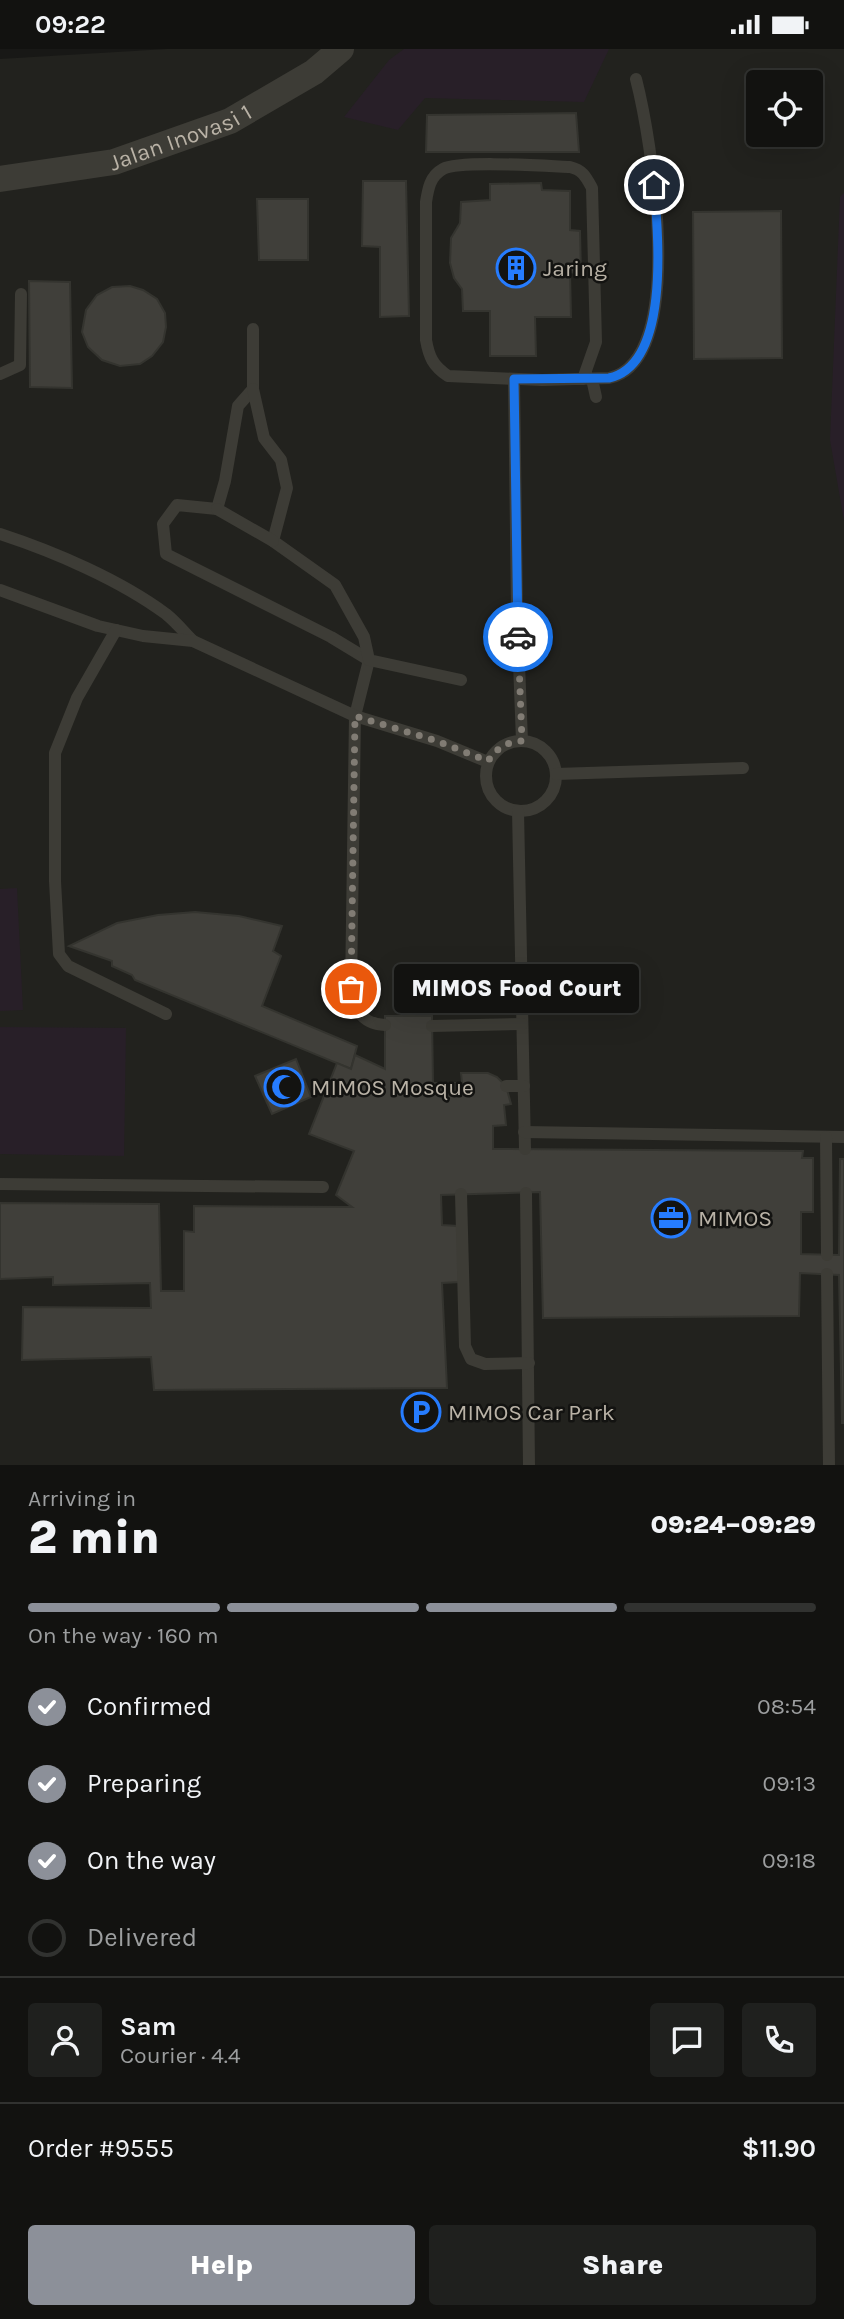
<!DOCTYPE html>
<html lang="en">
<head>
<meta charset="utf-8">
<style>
  :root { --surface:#121210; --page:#1f201e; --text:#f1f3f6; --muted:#9c9e9f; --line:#313230; --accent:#8c9099 }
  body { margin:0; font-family:Karla,sans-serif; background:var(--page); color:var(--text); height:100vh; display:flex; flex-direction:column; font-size:26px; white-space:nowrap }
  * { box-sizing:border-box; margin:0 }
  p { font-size:23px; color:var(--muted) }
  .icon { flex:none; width:38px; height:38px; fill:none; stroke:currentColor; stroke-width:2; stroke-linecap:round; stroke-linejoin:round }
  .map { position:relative; height:1416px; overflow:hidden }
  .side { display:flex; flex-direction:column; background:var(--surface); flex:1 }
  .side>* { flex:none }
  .controls { position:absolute; left:746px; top:21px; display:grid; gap:14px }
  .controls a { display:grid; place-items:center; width:77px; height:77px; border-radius:7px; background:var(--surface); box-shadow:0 7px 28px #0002,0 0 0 2px var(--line); font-size:35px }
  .pin { position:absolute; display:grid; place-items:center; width:60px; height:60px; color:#fff; margin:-30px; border:4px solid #fff; border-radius:50%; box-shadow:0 2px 7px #0007 }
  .courier { position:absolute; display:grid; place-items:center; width:70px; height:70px; margin:-35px; border:5px solid #1a73e8; border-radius:50%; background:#fff; color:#222; box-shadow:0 2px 9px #0007 }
  .bubble { position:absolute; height:49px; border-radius:7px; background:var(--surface); box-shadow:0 7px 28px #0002,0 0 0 2px var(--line); font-size:23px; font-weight:800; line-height:49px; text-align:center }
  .summary em { font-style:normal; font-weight:800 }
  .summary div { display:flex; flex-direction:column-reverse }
  .summary { display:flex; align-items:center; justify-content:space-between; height:119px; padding:0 28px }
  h1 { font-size:46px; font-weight:800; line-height:52px }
  .bar { display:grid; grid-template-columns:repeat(4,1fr); gap:10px 7px; align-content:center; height:84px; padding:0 28px }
  .bar i { height:9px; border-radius:5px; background:var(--line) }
  .bar .active { background:var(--accent) }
  .bar p { grid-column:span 4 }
  .line { display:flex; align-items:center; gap:18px; padding:0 28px; border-top:2px solid var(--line) }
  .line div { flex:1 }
  .round { display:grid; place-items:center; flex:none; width:74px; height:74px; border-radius:7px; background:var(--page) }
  ol { padding:0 28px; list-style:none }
  li { display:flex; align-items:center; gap:21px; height:77px }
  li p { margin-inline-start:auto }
  li .icon { padding:7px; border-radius:50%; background:var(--accent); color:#fff; stroke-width:4 }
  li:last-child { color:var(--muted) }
  li i { width:38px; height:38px; border:4px solid var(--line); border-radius:50% }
  .primary-button { display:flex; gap:14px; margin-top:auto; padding:14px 28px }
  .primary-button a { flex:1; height:80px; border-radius:7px; background:var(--accent); color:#fff; font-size:28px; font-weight:800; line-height:80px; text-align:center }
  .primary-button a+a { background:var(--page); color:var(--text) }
  .status { display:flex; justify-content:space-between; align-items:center; height:49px; padding:0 35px; background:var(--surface); direction:ltr }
  .status svg { height:19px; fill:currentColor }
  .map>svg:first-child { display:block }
  .built { fill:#22221e; fill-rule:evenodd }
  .green { fill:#281f28 }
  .building { fill:#403f3a; stroke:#34342f; stroke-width:2 }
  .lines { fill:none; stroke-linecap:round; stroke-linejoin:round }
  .lane { stroke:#3d3c36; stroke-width:12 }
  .street { stroke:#3d3c36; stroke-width:26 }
  .done { stroke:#817c74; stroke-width:7; stroke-dasharray:0 12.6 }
  .route { stroke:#1a73e8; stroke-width:9 }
  .labels { text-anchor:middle; stroke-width:5; stroke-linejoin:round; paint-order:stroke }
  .street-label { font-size:23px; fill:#b9b2a6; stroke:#131311 }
  .poi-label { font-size:23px; fill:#b9b2a6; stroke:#131311; text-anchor:start }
</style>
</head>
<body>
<div class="status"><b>09:22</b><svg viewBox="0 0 49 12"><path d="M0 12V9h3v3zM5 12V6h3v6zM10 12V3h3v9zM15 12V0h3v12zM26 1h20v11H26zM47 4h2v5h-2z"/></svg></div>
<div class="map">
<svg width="844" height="1416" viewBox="0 0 844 1416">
  <rect width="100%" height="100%" fill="#181816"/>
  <path class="built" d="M167 0H844V1416H0V10ZM758 33H810V86H758Z"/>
  <g class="green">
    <polygon points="404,0 609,0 584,53 425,49 398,81 344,68 389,11"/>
    <polygon points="844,144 844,472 830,391 840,148"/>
    <polygon points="17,839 23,961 0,962 0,840"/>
    <polygon points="0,978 126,979 124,1107 0,1105"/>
  </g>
  <g class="building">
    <polygon points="576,64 579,103 426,103 427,66"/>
    <polygon points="363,132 406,132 409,267 380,268 380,198 362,197"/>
    <polygon points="541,134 542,141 570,142 570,181 580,182 581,225 570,223 571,268 535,268 536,307 490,307 490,262 463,262 462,240 454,229 450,214 451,189 460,174 461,153 490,151 490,135"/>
    <polygon points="257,150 308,150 308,211 259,211"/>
    <polygon points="781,162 782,309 694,310 693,163"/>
    <polygon points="29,232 70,233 72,339 30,338"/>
    <polygon points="130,237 143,241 157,250 165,264 166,278 163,293 152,307 140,315 120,317 102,311 88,298 82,283 86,261 97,246 112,238"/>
    <polygon points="195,863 239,867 282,877 273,902 281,907 262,957 357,997 351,1020 135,931 132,926 112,917 112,912 69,897 117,874 158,866"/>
    <polygon points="385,967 432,967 433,1034 462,1034 461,1024 488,1024 497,1028 506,1037 511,1055 504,1056 506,1076 493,1077 493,1100 803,1102 802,1109 813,1109 813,1163 801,1163 801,1205 839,1206 840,1110 844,1110 844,1374 842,1374 839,1226 800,1224 799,1267 543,1269 540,1143 441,1146 442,1176 458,1177 460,1233 442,1234 447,1339 154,1341 151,1308 22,1311 23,1258 151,1259 150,1234 53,1236 53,1228 0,1230 0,1154 159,1155 161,1242 184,1242 184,1182 194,1183 194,1157 352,1158 336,1146 354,1102 309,1085 337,1014 351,1020 355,1006 385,1020"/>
    <polygon points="296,1010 311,1048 272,1065 255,1027"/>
  </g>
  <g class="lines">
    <g class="lane">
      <path d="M253 280V340L238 357 225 432 217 460 177 456 163 475 166 505 331 588 369 611 355 667 351 940C354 962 363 975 385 976"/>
      <polyline points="0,325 20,316 21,245"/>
      <polyline points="514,330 517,562 522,692"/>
      <path d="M583 330 596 293 592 139C586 128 583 121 570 118 547 117 459 111 443 120 430 127 428 140 426 153V291C429 308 433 317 448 327L542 331 609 329C689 312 651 88 636 30"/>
      <polyline points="592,330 596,348"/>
      <polyline points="253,340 264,389 281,411 287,439 273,492 335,536 364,588 369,611 461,631"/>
      <polyline points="217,460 273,492"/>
      <path d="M0 485C55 503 120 531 166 565 176 573 184 583 193 592"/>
      <polyline points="0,541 98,577 143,587 193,592 355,667 437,692 488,713"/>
      <polyline points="116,581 77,649 55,704 55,832 59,905 68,917 166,965"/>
      <circle cx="521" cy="727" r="35"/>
      <polyline points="556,725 743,719"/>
      <polyline points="518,762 525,1100"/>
      <polyline points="432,977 522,975"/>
      <polyline points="506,1037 524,1037"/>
      <polyline points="524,1083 844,1088"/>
      <polyline points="826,1088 827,1206"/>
      <polyline points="0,1135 323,1138"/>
      <polyline points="526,1144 529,1416"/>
      <polyline points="461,1145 465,1297 471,1310 485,1315 529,1314"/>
      <polyline points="827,1225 829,1416"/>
    </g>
    <path class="street" id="s1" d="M0 130 114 113 230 72 314 23 341 0"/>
  </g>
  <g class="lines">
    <path class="done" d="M351 940 355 667 437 692 488 712C497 699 506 693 522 692L518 588"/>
    <path class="route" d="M518 588 514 330 609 329C671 315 658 185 654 136"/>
  </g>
  <defs>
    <symbol id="building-ring" viewBox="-11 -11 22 22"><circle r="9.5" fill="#131311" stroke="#267cff" stroke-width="1.5"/><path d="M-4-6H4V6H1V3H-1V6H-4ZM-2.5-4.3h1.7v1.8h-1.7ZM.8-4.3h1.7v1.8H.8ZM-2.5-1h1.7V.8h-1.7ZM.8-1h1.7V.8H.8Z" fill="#267cff"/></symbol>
    <symbol id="mosque-ring" viewBox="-11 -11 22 22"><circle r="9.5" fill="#131311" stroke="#267cff" stroke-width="1.5"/><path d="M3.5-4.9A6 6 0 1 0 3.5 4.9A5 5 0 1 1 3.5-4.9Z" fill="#267cff"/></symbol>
    <symbol id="office-ring" viewBox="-11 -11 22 22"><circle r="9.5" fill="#131311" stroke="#267cff" stroke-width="1.5"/><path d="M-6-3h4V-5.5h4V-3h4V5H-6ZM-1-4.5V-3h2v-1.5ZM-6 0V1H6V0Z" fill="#267cff"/></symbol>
    <symbol id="parking-ring" viewBox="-11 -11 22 22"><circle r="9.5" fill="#131311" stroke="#267cff" stroke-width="1.5"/><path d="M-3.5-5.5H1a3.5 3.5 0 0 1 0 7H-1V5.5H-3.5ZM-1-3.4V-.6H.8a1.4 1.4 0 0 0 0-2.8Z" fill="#267cff"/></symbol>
  </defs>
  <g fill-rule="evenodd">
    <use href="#building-ring" x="494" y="197" width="44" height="44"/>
    <use href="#mosque-ring" x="262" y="1016" width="44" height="44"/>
    <use href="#office-ring" x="649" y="1147" width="44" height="44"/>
    <use href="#parking-ring" x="399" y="1341" width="44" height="44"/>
  </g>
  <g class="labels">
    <g class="street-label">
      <text dy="8" stroke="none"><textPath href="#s1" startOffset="186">Jalan Inovasi 1</textPath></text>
    </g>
    <g class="poi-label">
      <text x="543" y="227">Jaring</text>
      <text x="311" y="1046">MIMOS Mosque</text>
      <text x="698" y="1177">MIMOS</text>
      <text x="448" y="1371">MIMOS Car Park</text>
    </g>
  </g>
</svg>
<div class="controls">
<a><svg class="icon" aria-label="locate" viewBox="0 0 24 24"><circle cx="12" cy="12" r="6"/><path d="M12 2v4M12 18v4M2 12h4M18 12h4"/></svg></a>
</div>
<div class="pin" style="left:351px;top:940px;background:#ea580c"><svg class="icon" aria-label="bag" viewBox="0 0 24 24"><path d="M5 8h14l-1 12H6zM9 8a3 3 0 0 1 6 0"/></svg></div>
<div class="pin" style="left:654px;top:136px;background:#1f2937"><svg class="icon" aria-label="home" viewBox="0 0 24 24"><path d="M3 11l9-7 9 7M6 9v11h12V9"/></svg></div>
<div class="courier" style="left:518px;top:588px"><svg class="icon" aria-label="car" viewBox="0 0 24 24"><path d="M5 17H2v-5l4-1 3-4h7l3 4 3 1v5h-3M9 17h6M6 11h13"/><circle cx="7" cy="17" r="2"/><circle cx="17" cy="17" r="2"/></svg></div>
<div class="bubble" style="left:394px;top:915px;width:245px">MIMOS Food Court</div>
</div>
<section class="side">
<div class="summary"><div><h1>2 min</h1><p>Arriving in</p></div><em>09:24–09:29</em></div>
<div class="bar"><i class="active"></i><i class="active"></i><i class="active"></i><i></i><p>On the way · 160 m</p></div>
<ol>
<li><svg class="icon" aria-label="check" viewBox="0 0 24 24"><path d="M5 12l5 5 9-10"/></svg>Confirmed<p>08:54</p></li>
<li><svg class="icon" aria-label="check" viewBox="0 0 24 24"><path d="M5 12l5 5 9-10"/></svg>Preparing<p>09:13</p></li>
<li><svg class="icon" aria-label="check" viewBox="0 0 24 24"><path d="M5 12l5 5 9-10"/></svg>On the way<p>09:18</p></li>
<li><i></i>Delivered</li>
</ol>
<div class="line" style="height:126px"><a class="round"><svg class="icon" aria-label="person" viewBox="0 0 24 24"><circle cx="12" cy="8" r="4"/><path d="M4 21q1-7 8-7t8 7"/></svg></a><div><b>Sam</b><p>Courier · 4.4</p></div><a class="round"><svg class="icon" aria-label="chat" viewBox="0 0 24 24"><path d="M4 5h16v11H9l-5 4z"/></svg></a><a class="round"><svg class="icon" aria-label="phone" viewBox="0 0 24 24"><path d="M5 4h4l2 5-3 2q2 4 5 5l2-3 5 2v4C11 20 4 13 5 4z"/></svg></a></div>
<div class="line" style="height:91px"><div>Order #9555</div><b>$11.90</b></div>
<div class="primary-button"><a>Help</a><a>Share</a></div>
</section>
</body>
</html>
